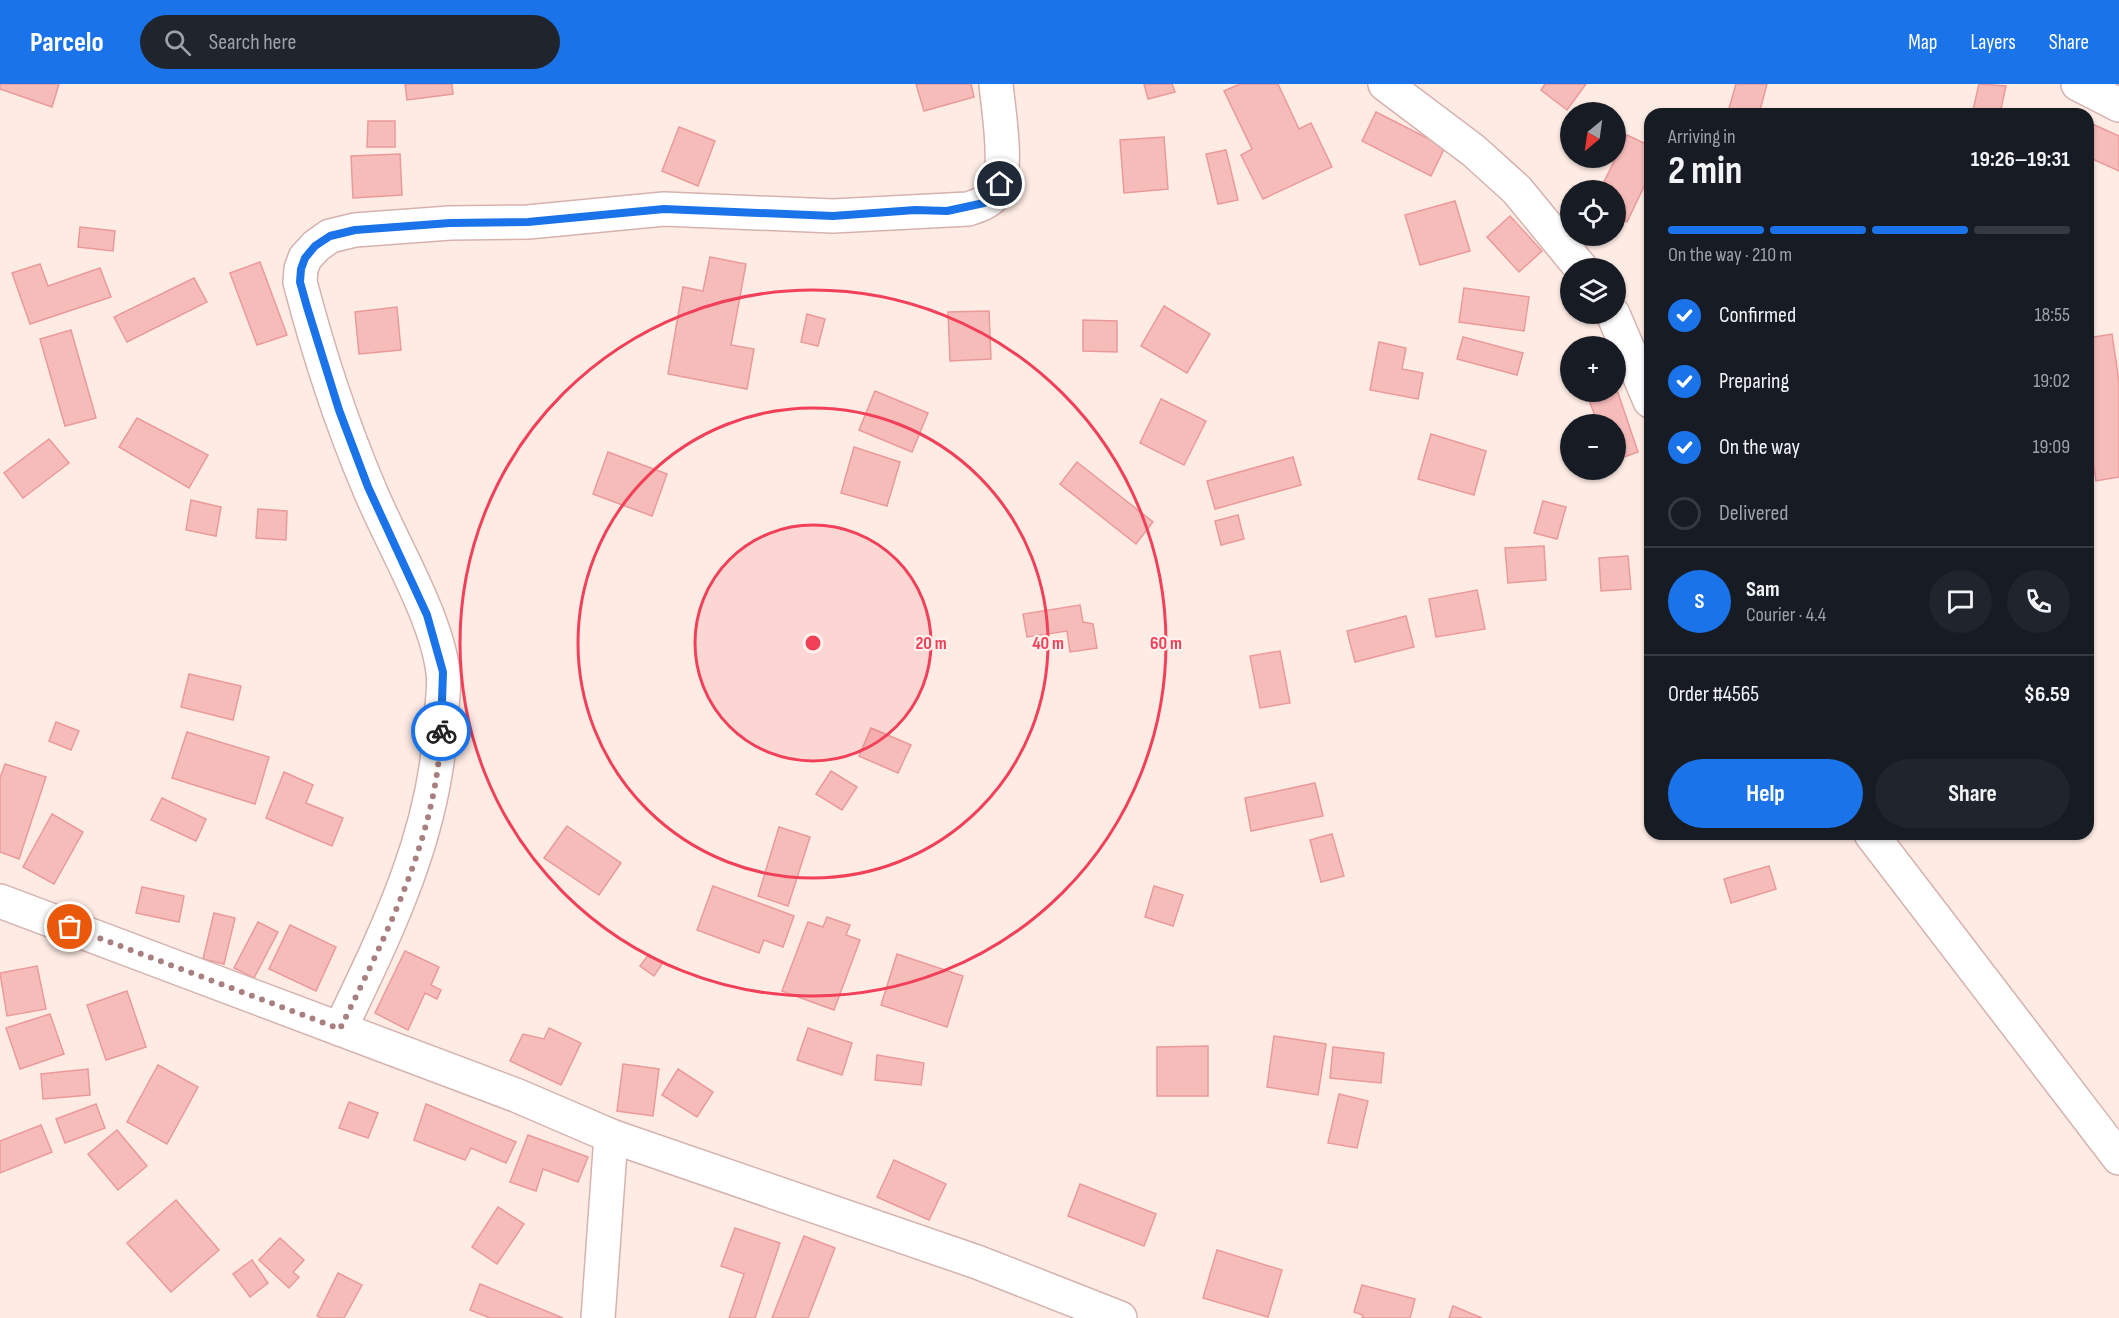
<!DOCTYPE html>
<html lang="en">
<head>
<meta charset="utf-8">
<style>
  :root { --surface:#171b24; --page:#20242c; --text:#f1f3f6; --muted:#9ea1a6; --line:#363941; --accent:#1a73e8 }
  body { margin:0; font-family:"Sofia Sans Condensed",sans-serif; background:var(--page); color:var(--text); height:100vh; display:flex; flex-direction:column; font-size:22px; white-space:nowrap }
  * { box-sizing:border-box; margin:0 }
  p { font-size:20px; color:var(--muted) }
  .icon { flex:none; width:33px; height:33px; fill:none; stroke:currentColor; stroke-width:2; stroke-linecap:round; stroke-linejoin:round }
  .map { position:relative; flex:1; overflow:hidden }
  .panel { position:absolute; left:1644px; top:24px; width:450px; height:732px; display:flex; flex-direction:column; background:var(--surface); border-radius:18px; box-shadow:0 2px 4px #0004 }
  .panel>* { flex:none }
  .needle { width:39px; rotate:209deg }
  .buttons { position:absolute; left:1560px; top:18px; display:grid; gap:12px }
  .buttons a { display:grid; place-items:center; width:66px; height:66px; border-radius:50%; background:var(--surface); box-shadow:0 2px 4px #0004; font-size:30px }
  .pin { position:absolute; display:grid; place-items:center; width:51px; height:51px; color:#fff; margin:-26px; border:3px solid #fff; border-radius:50%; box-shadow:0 2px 6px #0007 }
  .courier { position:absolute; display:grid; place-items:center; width:60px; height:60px; margin:-30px; border:4px solid #1a73e8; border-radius:50%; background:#fff; color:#222; box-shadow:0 2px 8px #0007 }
  .head em { font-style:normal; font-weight:700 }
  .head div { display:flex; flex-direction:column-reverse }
  .head { display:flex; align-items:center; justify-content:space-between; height:102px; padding:0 24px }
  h1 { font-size:39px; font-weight:700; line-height:45px }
  .bar { display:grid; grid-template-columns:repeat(4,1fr); gap:9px 6px; align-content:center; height:72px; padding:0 24px }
  .bar i { height:8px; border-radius:4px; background:var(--line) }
  .bar .on { background:var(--accent) }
  .bar p { grid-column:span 4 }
  .line { display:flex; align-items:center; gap:15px; padding:0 24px; border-top:2px solid var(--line) }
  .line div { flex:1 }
  .round { display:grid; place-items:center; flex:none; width:63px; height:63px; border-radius:32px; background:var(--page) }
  ol { padding:0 24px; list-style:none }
  li { display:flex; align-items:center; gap:18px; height:66px }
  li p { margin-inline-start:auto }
  li .icon { padding:6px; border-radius:50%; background:var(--accent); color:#fff; stroke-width:4 }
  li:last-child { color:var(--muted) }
  li i { width:33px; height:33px; border:3px solid var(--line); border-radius:50% }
  .cta { display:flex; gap:12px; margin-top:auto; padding:12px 24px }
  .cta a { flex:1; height:69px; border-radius:36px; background:var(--accent); color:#fff; font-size:24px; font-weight:700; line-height:69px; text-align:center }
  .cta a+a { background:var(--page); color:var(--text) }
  header { display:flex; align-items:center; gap:36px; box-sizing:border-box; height:84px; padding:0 30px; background:var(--accent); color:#fff }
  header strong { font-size:28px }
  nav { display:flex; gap:33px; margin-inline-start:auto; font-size:21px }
  .search { width:420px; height:54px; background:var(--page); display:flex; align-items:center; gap:15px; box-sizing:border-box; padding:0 21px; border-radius:33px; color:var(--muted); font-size:22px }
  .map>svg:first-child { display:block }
  .building { fill:#f6bcba; stroke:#ea9a99; stroke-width:1.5 }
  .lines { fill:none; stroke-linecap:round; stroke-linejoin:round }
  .street-casing { stroke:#d6b2af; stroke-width:36 }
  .street { stroke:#fff; stroke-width:33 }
  .done { stroke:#a8807f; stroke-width:6; stroke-dasharray:0 10.8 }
  .route { stroke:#1a73e8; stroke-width:8 }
  .ring { fill:none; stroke:#f24059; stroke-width:3 }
  .centre { fill:#f24059; stroke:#fff1ed; stroke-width:3 }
  .ring-label { font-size:18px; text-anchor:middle; font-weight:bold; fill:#f24059; stroke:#fff1ed; stroke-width:4.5; stroke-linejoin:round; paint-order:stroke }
</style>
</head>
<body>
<header>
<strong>Parcelo</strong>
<div class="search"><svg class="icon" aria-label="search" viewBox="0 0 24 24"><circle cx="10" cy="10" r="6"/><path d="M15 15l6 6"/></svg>Search here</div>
<nav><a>Map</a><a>Layers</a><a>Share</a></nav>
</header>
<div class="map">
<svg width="2119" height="1234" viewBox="0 0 2119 1234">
  <rect width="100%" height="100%" fill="#feebe4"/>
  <g class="building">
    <polygon points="0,0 59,0 52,23 0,5"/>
    <polygon points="405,0 452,0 453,10 407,16"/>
    <polygon points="916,0 971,0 974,13 924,27"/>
    <polygon points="1144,0 1172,0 1175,8 1148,15"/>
    <polygon points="1240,0 1278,0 1299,45 1311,39 1332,83 1263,115 1241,71 1252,65 1224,7"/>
    <polygon points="1545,0 1586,0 1567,26 1541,6"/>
    <polygon points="1736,0 1767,0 1759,30 1728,28"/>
    <polygon points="1979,0 2006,2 2000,30 1972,30"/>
    <polygon points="1376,28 1445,63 1431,92 1362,57"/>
    <polygon points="368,37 395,37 395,63 367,63"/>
    <polygon points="2088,38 2119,52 2119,87 2088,73"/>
    <polygon points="679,43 715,57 698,102 662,87"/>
    <polygon points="1627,51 1650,62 1650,90 1627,138 1616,133 1616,106 1600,106"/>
    <polygon points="1164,53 1168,105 1124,109 1120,56"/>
    <polygon points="1226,66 1238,116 1218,120 1206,70"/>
    <polygon points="400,70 402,111 353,114 351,72"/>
    <polygon points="1455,117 1470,167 1420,181 1405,131"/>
    <polygon points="1510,132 1542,167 1519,188 1487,153"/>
    <polygon points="80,143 115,147 113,167 78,163"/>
    <polygon points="710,173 746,180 731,261 754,265 747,305 668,290 683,203 703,207"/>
    <polygon points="260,178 287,251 257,261 230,189"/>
    <polygon points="40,180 48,202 100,184 111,213 30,240 12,189"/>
    <polygon points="194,194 207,218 127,258 114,233"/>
    <polygon points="1464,204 1529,213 1524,247 1459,238"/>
    <polygon points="1164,222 1210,250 1187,289 1141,262"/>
    <polygon points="397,223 401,266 359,270 355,228"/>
    <polygon points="989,227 991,275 950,277 948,228"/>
    <polygon points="807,230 825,235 818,262 801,258"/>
    <polygon points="1083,236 1117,237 1117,268 1083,267"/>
    <polygon points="71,246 96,334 65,342 40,255"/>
    <polygon points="2112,250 2119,298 2119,393 2096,397 2088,345 2088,254"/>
    <polygon points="1463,253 1523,269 1517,291 1457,275"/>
    <polygon points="1379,258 1406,264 1402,285 1423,289 1418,315 1370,306"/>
    <polygon points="1616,303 1638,368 1616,376 1616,340 1583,340 1582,337 1595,332 1586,308 1616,308"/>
    <polygon points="875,307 928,329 912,368 859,346"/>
    <polygon points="1161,315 1206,337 1184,381 1140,359"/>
    <polygon points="137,334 208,371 189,404 119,363"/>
    <polygon points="1431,350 1486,367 1474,411 1418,395"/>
    <polygon points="49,355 69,379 23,414 4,389"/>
    <polygon points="854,363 900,378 887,422 841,409"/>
    <polygon points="608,368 667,390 652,432 593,410"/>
    <polygon points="1293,373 1301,401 1215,425 1207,397"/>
    <polygon points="1077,378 1153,438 1136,460 1060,400"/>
    <polygon points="191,416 221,423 216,452 186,446"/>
    <polygon points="1543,417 1566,423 1557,455 1534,449"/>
    <polygon points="258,425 287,427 286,456 256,454"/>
    <polygon points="1238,431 1244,455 1221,461 1215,437"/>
    <polygon points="1544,462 1546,496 1508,499 1505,464"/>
    <polygon points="1628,472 1631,505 1601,507 1599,474"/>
    <polygon points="1477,506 1485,545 1436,553 1429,515"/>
    <polygon points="1080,521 1083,538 1093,540 1097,564 1070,568 1067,547 1027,553 1023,530"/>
    <polygon points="1406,532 1414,563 1355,578 1347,547"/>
    <polygon points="1280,567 1290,619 1260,624 1250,572"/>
    <polygon points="189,590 241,602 233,636 181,623"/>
    <polygon points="56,638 79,647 71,666 49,657"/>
    <polygon points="871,644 911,661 898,689 859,672"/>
    <polygon points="187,648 269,673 255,720 172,694"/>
    <polygon points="5,680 46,693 19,775 0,768 0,694"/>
    <polygon points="831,687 857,703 842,726 816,710"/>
    <polygon points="284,688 313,701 306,719 343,734 332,762 266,734"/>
    <polygon points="1315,699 1323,732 1251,747 1245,714"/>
    <polygon points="162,714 206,735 196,757 151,736"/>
    <polygon points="52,730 83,748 54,800 23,783"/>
    <polygon points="567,742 621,779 599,811 544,774"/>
    <polygon points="779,743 810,753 788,822 758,812"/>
    <polygon points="1332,750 1344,792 1321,798 1310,756"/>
    <polygon points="1769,782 1776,805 1731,819 1724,795"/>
    <polygon points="713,802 794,832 783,863 764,856 759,869 697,846"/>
    <polygon points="1154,802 1183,811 1173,842 1145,833"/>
    <polygon points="142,803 184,812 179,838 136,829"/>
    <polygon points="214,829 235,834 224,880 203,875"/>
    <polygon points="827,833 850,841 846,851 860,856 834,926 782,907 808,838 823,843"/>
    <polygon points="258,838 278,848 254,894 234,884"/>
    <polygon points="290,841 336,863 316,907 269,885"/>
    <polygon points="405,867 439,883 431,901 441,906 437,915 425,909 408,946 375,929"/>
    <polygon points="649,870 662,880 654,892 640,882"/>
    <polygon points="897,870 963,892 947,943 881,921"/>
    <polygon points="37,882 46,925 7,932 0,889"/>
    <polygon points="127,907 146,963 106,976 87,921"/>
    <polygon points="50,930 64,970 20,985 6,944"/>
    <polygon points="549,944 581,959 561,1001 510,977 523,950 544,955"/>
    <polygon points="808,944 852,959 842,991 797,976"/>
    <polygon points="1274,952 1326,960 1318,1011 1267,1003"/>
    <polygon points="1208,962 1208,1012 1157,1012 1157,963"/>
    <polygon points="1333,963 1384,969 1381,999 1330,994"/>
    <polygon points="877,971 924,979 921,1001 875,996"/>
    <polygon points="623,980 659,985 653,1032 617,1027"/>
    <polygon points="158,981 198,1003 167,1060 127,1038"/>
    <polygon points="88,985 90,1011 43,1015 41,990"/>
    <polygon points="678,985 713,1008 697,1033 662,1011"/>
    <polygon points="1339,1010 1368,1017 1357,1064 1328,1059"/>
    <polygon points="349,1018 378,1029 368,1054 339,1044"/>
    <polygon points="96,1020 105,1044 65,1059 56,1035"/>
    <polygon points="426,1020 516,1058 506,1079 471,1064 465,1076 414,1056"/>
    <polygon points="41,1041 52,1068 0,1089 0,1057"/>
    <polygon points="117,1046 147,1082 118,1106 88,1070"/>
    <polygon points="528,1051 588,1073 578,1098 543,1085 536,1107 510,1098"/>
    <polygon points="894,1076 946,1100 929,1136 877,1113"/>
    <polygon points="1080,1100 1156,1130 1144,1162 1068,1132"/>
    <polygon points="176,1116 219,1166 171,1208 127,1159"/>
    <polygon points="498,1123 524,1140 497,1180 472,1163"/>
    <polygon points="735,1144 780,1159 755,1234 729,1234 744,1190 721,1182"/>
    <polygon points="804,1152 835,1164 808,1234 772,1234"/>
    <polygon points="280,1154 304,1176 293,1188 299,1193 289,1204 259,1176"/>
    <polygon points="1217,1166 1282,1186 1268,1233 1203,1214"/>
    <polygon points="252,1176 268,1199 250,1213 233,1190"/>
    <polygon points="338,1189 362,1201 344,1234 321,1234 317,1232"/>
    <polygon points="480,1200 563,1234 490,1234 470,1226"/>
    <polygon points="1362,1201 1415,1215 1410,1234 1362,1234 1363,1231 1354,1228"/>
    <polygon points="1453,1222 1482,1234 1449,1234"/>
  </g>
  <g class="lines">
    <defs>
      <g id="street">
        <polyline points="1385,0 1474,67 1517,106 1581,184"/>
        <polyline points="2078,0 2119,21"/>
        <polyline points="1613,230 1650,317"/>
        <polyline points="1871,750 2119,1074"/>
        <polyline points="0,817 518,1012 611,1052 977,1178 1120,1234"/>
        <path d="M340 945C388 845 437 746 441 633 442 619 445 602 443 588 436 531 391 458 369 404 341 338 318 267 300 198L301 185 305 174 316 162 330 152 355 146 450 139 528 138 664 125 833 132 968 125C977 122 987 119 993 112 1011 92 998 26 996 0"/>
        <polyline points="598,1234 611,1052"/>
      </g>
    </defs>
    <use href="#street" class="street-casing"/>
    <use href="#street" class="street"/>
  </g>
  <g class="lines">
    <path class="done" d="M70 843 340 945C386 851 437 753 441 647"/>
    <polyline class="route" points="441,647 443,588 427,531 368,403 339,326 307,223 300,198 301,185 305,174 315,162 330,152 355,146 450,139 528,138 664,125 833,132 915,126 947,127 984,119 994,112 1000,100"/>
  </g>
  <circle cx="813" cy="559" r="118" fill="#f24059" fill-opacity=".12"/>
  <g class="ring">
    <circle cx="813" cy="559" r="118"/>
    <circle cx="813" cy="559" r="235"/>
    <circle cx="813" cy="559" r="353"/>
  </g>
  <circle cx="813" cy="559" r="9" class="centre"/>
  <g class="ring-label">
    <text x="931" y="565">20 m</text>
    <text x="1048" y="565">40 m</text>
    <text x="1166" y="565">60 m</text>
  </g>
</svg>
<div class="buttons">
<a><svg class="needle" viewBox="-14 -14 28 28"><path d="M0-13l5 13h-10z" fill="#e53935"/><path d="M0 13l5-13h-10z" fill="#9ea1a6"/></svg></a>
<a><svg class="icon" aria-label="locate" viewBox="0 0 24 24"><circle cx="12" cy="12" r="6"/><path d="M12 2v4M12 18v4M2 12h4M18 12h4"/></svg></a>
<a><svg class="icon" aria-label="layers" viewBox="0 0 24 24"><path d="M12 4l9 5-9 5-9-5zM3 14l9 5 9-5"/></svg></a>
<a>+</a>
<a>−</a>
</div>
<div class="pin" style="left:70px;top:843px;background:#ea580c"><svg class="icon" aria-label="bag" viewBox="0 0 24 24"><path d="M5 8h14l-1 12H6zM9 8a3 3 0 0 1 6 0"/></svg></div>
<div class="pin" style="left:1000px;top:100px;background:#1f2937"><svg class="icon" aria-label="home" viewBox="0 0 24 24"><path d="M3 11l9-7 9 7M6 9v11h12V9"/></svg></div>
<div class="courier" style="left:441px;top:647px"><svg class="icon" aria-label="bike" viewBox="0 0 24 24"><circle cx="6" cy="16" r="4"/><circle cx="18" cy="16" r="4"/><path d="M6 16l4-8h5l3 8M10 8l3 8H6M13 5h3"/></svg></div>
<section class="panel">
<div class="head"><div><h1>2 min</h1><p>Arriving in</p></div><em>19:26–19:31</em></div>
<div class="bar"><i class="on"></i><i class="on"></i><i class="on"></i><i></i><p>On the way · 210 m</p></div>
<ol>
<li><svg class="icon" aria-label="check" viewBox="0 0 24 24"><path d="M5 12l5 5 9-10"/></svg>Confirmed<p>18:55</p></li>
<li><svg class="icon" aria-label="check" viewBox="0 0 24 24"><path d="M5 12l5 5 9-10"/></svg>Preparing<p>19:02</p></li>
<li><svg class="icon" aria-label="check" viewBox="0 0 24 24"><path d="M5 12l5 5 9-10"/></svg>On the way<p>19:09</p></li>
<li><i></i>Delivered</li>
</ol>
<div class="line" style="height:108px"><b class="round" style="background:var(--accent);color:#fff">S</b><div><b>Sam</b><p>Courier · 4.4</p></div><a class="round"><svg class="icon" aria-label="chat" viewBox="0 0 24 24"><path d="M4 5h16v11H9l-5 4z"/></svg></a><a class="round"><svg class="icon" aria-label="phone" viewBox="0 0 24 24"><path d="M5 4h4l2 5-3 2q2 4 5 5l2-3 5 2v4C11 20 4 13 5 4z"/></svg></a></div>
<div class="line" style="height:78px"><div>Order #4565</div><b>$6.59</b></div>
<div class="cta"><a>Help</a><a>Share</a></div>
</section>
</div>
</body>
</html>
